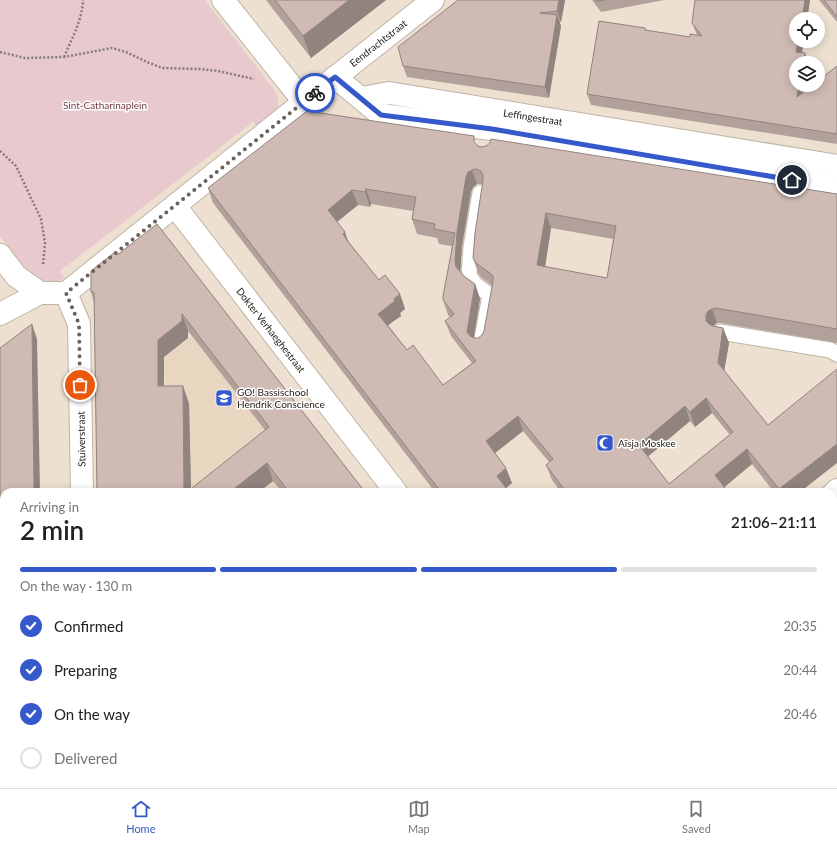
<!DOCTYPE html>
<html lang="en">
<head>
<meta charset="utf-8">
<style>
  :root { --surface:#fff; --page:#f2f2f2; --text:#202124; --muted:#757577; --line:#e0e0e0; --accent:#3559ca }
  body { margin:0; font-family:Lato,sans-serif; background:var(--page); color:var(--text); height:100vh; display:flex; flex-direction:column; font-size:15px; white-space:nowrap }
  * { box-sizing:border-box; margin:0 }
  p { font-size:13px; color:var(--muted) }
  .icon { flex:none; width:22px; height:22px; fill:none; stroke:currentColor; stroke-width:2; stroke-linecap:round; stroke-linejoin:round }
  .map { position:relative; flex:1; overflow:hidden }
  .sheet { position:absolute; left:0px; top:488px; width:837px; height:300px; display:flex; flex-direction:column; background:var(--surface); border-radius:12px 12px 0 0; box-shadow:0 2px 10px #0003 }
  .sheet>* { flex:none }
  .tools { position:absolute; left:789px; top:12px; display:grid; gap:8px }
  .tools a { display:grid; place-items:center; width:36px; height:36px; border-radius:50%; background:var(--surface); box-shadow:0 2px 10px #0003; font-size:20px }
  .pin { position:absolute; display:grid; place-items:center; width:34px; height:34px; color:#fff; margin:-17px; border:2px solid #fff; border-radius:50%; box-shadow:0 1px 4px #0007 }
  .courier { position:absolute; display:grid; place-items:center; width:40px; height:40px; margin:-20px; border:3px solid #3559ca; border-radius:50%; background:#fff; color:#222; box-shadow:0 1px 5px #0007 }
  .summary em { font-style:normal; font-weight:600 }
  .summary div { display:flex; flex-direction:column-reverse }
  .summary { display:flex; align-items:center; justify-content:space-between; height:68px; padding:0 20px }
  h1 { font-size:26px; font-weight:600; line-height:30px }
  .bar { display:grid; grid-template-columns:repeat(4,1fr); gap:6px 4px; align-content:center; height:48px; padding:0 20px }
  .bar i { height:5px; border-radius:3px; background:var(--line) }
  .bar .current { background:var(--accent) }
  .bar p { grid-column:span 4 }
  ol { padding:0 20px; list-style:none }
  li { display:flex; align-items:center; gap:12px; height:44px }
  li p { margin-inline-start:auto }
  li .icon { padding:4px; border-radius:50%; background:var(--accent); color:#fff; stroke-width:4 }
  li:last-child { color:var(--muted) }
  li i { width:22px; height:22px; border:2px solid var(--line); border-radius:50% }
  .menu { display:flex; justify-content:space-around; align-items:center; height:56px; border-top:1px solid var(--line); background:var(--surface); font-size:11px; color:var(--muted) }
  .menu a { display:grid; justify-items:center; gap:2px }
  .menu .current { color:var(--accent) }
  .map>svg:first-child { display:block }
  .built { fill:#e8d6c0 }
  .green { fill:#e8c9ce }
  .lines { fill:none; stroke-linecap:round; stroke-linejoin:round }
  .service-casing { stroke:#bfb3a4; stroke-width:17 }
  .minor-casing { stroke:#bfb3a4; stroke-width:24 }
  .path { stroke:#867d72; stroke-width:2.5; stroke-dasharray:2 2; stroke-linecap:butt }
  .service { stroke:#fff; stroke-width:15 }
  .minor { stroke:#fff; stroke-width:22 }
  .wall { fill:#b2a19b; fill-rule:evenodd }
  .shaded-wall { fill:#91837e }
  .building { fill:#cfbbb4; stroke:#91837e; fill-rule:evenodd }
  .done { stroke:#6b635a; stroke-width:4; stroke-dasharray:0 7.2 }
  .route { stroke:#3559ca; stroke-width:5 }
  .labels { text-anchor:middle; stroke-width:3; stroke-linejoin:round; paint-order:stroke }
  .street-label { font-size:10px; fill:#25201a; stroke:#fff }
  .park-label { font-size:10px; fill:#703945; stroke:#fff }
  .poi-label { font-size:10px; fill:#25201a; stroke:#fff; text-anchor:start }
</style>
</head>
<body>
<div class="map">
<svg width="837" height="788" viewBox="0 0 837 788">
  <rect width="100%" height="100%" fill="#ede0d0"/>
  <polygon class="built" points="192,336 357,492 103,492 165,392 164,358"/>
  <g class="green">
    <path d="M0 0H205L275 91C285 110 271 117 258 128L253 122 60 271 64 278 54 283H46L29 274 0 236Z"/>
    <polygon points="837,502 837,522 833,525 833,505"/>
    <polygon points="170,784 265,784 268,788 170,788"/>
    <polygon points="534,784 632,784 631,788 563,788"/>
  </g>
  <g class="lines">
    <defs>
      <g id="service">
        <polyline points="480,193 471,247 469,276 476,285 490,295 481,344"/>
        <polyline points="720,332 830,350 837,354"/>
      </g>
      <g id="minor">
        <polyline points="223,0 304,102"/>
        <polyline points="335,77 381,115 491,129 837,188"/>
        <polyline points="362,98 389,93 837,166"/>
        <polyline points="175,206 396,492"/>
        <polyline points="0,255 16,276 40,293 66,293 304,102 433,0"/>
        <polyline points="66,293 79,324 82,492"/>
        <polyline points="0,314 40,293"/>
        <polyline points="833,494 837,490"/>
        <polyline points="833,538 837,534"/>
        <polyline points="86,788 87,784"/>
        <polyline points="471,788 472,784"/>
        <polyline points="642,788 643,784"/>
      </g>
    </defs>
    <use href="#service" class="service-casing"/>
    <use href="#minor" class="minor-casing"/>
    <g class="path">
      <polyline points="0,52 25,58 64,57 112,48 126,52 147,62 162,68 200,69 218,71 254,79"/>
      <path d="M64 57C72 38 82 21 83 0"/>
      <polyline points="0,151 16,166 41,219 45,243 43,265"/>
      <polyline points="588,784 591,788"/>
    </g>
    <use href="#service" class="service"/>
    <use href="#minor" class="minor"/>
  </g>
  <g class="wall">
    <polygon points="266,0 386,0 311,58"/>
    <polygon points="565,0 561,22 559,22 561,26 549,98 407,77 403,66"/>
    <polygon points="592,0 664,0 601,12"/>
    <polygon points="695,0 810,0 802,53 805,85 804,92 837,66 837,144 591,105 587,94 645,28 646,30 690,37 697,35 692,23"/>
    <polygon points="819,0 837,0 837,22"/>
    <path d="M477 145 481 147 837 194V343L721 323H717L713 326 723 328 729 343 724 371 800 492H774L752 464 724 487 561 492 552 480 546 465 549 462 523 431 495 453 512 483 506 488 509 492H435L213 203 208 188ZM477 184H481L483 185 473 258 478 273 482 278 493 286 484 331 482 335 478 338H474L480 299 475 284 465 277 460 271 462 246 471 192 473 187ZM371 204 413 211 412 219 417 234 437 238 439 244 452 246 443 300 448 315 450 317 445 321 451 336 472 363 443 385 407 350 388 325 401 316 400 313 405 309 400 294 379 280 348 241 337 222 358 205 370 207ZM551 228 613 239 607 278 545 267ZM712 413 730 435 669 484 648 456 690 421 695 427Z"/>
    <path d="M157 224 365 492H282L273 481 259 492H97L94 302 91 292 117 255ZM188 331 265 430 191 489 189 404 183 386H164V357L188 338Z"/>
    <polygon points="837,546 837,641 833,643 833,549"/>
    <polygon points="833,678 837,683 837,788 669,788 669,784 833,784"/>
    <polygon points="116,784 153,784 154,785 143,788 118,788"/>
    <polygon points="265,784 422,784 416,788 268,788"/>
  </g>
  <g class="shaded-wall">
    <polygon points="349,0 386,0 311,58 303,36"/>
    <polygon points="559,0 565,0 561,22 557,11"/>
    <polygon points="805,0 810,0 807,19 802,19"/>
    <polygon points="557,15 561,26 549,98 545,87"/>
    <polygon points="798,41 804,41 800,63 796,52"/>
    <polygon points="805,53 808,63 803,63"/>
    <polygon points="799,85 805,85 801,108 797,97"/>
    <polygon points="472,170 477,184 473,187 471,192 462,246 460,276 455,261 457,232 466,177 468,172"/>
    <polygon points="366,189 371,204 370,207 365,192"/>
    <polygon points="352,190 358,205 333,225 328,210"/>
    <polygon points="546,213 551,228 543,280 537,265"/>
    <polygon points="345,232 350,247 343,234"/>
    <polygon points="475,284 480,299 472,347 467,332"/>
    <polygon points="400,294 405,309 400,313 401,316 384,328 378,314 394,299"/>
    <polygon points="712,309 717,323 713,326 712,336 706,321 706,315 708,311"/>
    <polygon points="182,314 188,331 188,338 164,357 164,404 158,386 158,340"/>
    <polygon points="32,324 37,339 40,492 34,492"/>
    <polygon points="723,328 729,343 723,378 718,363"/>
    <polygon points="183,386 189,404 191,492 184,492"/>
    <polygon points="706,398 712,413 695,427 690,412"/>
    <polygon points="685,406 690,421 644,460 639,445"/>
    <polygon points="518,416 523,431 491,456 486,441"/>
    <polygon points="837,444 837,463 800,492 780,492 779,489"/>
    <polygon points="747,449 752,464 721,490 715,475"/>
    <polygon points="267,463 273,481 259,492 230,492"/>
    <polygon points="506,468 512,483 502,491 497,476"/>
    <rect x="39" y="784" width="5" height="4"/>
    <polygon points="393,784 422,784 416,788 387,788"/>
  </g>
  <g class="building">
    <polygon points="275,0 349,0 303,36"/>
    <polygon points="458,0 559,0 557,11 540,13 557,15 545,87 403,66 398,47"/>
    <polygon points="596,0 605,0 597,1"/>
    <polygon points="695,0 805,0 802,19 796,19 796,41 798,41 796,52 805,53 803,63 796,63 796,85 799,85 797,97 813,85 818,85 818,81 837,66 837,134 587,94 599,21 645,28 645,30 690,37 690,34 702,36 692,23"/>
    <polygon points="824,0 837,0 837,17"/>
    <path d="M307 111 474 136V142L478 146 481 147 486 146 490 143 491 139 837 194V329L716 308 712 309 708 311 706 315V321L709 324 713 326 723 328 718 363 768 425 837 369V444L779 489 747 449 715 475 728 492H560L564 489 546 465 553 459 518 416 486 441 506 468 497 476 509 492H441L208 188ZM476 169 481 171 483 175V180L475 233 473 258 477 264 490 273 493 276V281L484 331 482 335 478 338H474L470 336 467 332 475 284 465 277 456 267 455 261 457 232 466 177 468 172 472 170ZM366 189 416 197 412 219 435 224 434 229 455 233 443 296V300L454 314 445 321 476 361 443 385 413 345 407 350 378 314 395 301 394 299 400 294 385 275 379 280 349 243 343 234 345 232 328 210 352 190 365 192ZM546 213 616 226 607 278 537 265ZM706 398 733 432 669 484 639 445 685 406 690 412Z"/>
    <polygon points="157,224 365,492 289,492 267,463 230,492 187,492 269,427 182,314 182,321 158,340 158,386 183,386 184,492 97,492 94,292 91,292 91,271 115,252 117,255"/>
    <polygon points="32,324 34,492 4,492 4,784 39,784 39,788 0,788 0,348"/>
    <polygon points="837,546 837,626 833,628 833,549"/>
    <polygon points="833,678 837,683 837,777 833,778"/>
    <polygon points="116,784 137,784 124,788"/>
    <polygon points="272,784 393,784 387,788 275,788"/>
    <polygon points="669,784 794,784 797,788 670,788 669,787"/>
  </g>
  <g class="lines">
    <polyline class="done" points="80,385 79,324 66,293 315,93"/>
    <polyline class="route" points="315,93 335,77 381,115 492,129 792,180"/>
  </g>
  <defs>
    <symbol id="school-square" viewBox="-11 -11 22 22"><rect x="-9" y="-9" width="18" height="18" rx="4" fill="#3559ca" stroke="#fff"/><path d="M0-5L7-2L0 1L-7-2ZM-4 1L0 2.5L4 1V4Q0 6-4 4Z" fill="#fff"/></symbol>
    <symbol id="mosque-square" viewBox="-11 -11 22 22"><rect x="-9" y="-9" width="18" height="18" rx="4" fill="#3559ca" stroke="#fff"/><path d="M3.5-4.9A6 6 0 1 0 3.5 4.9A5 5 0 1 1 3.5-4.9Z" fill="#fff"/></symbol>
  </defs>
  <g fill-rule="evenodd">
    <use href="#school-square" x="214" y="388" width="20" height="20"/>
    <use href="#mosque-square" x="595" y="433" width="20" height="20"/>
  </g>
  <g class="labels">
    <g class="street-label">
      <text transform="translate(378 43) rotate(-38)" y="4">Eendrachtstraat</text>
      <text transform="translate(533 117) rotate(9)" y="4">Leffingestraat</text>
      <text transform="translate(271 330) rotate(52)" y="4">Dokter Verhaeghestraat</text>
      <text transform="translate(81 439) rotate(-91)" y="4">Stuiverstraat</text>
    </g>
    <g class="park-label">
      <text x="105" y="109">Sint-Catharinaplein</text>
    </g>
    <g class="poi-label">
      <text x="237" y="396">GO! Bassischool<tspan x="237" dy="12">Hendrik Conscience</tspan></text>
      <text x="618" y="447">Aïsja Moskee</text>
    </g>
  </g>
</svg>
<div class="tools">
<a><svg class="icon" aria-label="locate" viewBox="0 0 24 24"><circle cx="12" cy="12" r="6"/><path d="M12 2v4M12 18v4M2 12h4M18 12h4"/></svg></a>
<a><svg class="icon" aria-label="layers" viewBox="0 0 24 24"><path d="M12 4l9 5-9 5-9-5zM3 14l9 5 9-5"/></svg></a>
</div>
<div class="pin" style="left:80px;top:385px;background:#ea580c"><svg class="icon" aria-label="bag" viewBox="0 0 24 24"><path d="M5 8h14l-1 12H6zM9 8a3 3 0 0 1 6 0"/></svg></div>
<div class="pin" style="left:792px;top:180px;background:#1f2937"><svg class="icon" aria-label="home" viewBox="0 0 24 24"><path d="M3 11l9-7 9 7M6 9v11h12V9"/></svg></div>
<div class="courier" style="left:315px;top:93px"><svg class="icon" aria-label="bike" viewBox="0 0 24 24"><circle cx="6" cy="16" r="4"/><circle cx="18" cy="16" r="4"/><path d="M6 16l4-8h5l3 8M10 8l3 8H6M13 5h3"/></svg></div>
<section class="sheet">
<div class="summary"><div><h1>2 min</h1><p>Arriving in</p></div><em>21:06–21:11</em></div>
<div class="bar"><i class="current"></i><i class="current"></i><i class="current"></i><i></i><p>On the way · 130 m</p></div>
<ol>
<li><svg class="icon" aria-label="check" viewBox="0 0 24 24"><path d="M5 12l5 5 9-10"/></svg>Confirmed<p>20:35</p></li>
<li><svg class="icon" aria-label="check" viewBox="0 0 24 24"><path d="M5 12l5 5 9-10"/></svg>Preparing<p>20:44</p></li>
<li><svg class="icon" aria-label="check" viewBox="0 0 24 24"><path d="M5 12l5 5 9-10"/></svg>On the way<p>20:46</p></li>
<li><i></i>Delivered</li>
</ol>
</section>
</div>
<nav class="menu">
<a class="current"><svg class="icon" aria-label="home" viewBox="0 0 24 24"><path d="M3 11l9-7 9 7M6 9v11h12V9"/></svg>Home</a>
<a><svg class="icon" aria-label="map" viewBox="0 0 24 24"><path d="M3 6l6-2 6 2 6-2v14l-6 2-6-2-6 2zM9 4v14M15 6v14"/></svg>Map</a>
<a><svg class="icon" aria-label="saved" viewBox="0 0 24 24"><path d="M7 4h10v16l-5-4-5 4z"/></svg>Saved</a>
</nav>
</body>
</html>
